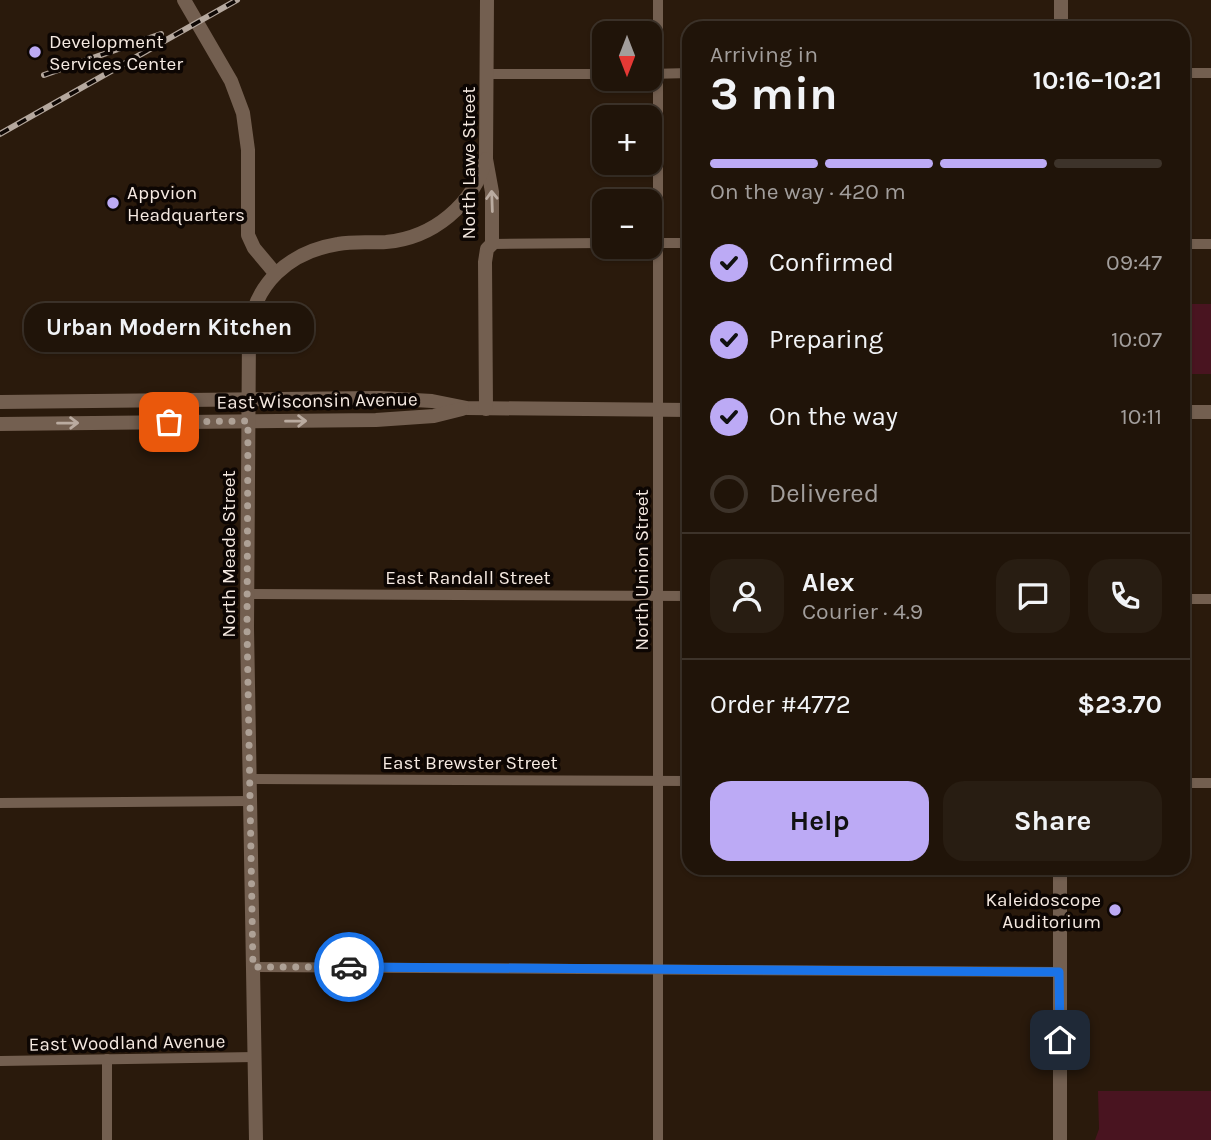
<!DOCTYPE html>
<html lang="en">
<head>
<meta charset="utf-8">
<style>
  :root { --surface:#201409; --page:#281d12; --text:#f1f3f6; --muted:#a29e9c; --line:#3d332a; --accent:#bcaaf5 }
  body { margin:0; font-family:Karla,sans-serif; background:var(--page); color:var(--text); height:100vh; display:flex; flex-direction:column; font-size:26px; white-space:nowrap }
  * { box-sizing:border-box; margin:0 }
  p { font-size:23px; color:var(--muted) }
  .icon { flex:none; width:38px; height:38px; fill:none; stroke:currentColor; stroke-width:2; stroke-linecap:round; stroke-linejoin:round }
  .map { position:relative; flex:1; overflow:hidden }
  .details { position:absolute; left:682px; top:21px; width:508px; height:854px; display:flex; flex-direction:column; background:var(--surface); border-radius:21px; box-shadow:0 2px 5px #0004,0 0 0 2px var(--line) }
  .details>* { flex:none }
  .needle { width:46px; rotate:180deg }
  .buttons { position:absolute; left:592px; top:21px; display:grid; gap:14px }
  .buttons a { display:grid; place-items:center; width:70px; height:70px; border-radius:14px; background:var(--surface); box-shadow:0 2px 5px #0004,0 0 0 2px var(--line); font-size:35px }
  .pin { position:absolute; display:grid; place-items:center; width:60px; height:60px; color:#fff; margin:-30px; border-radius:14px; box-shadow:0 4px 10px #0006 }
  .courier { position:absolute; display:grid; place-items:center; width:70px; height:70px; margin:-35px; border:5px solid #1a73e8; border-radius:50%; background:#fff; color:#222; box-shadow:0 2px 9px #0007 }
  .bubble { position:absolute; height:49px; border-radius:21px; background:var(--surface); box-shadow:0 2px 5px #0004,0 0 0 2px var(--line); font-size:23px; font-weight:700; line-height:49px; text-align:center }
  .summary em { font-style:normal; font-weight:700 }
  .summary div { display:flex; flex-direction:column-reverse }
  .summary { display:flex; align-items:center; justify-content:space-between; height:119px; padding:0 28px }
  h1 { font-size:46px; font-weight:700; line-height:52px }
  .bar { display:grid; grid-template-columns:repeat(4,1fr); gap:10px 7px; align-content:center; height:84px; padding:0 28px }
  .bar i { height:9px; border-radius:5px; background:var(--line) }
  .bar .active { background:var(--accent) }
  .bar p { grid-column:span 4 }
  .line { display:flex; align-items:center; gap:18px; padding:0 28px; border-top:2px solid var(--line) }
  .line div { flex:1 }
  .round { display:grid; place-items:center; flex:none; width:74px; height:74px; border-radius:21px; background:var(--page) }
  ol { padding:0 28px; list-style:none }
  li { display:flex; align-items:center; gap:21px; height:77px }
  li p { margin-inline-start:auto }
  li .icon { padding:7px; border-radius:50%; background:var(--accent); color:#111; stroke-width:4 }
  li:last-child { color:var(--muted) }
  li i { width:38px; height:38px; border:4px solid var(--line); border-radius:50% }
  .button { display:flex; gap:14px; margin-top:auto; padding:14px 28px }
  .button a { flex:1; height:80px; border-radius:21px; background:var(--accent); color:#111; font-size:28px; font-weight:700; line-height:80px; text-align:center }
  .button a+a { background:var(--page); color:var(--text) }
  .map>svg:first-child { display:block }
  .green { fill:#491420 }
  .lines { fill:none; stroke-linecap:round; stroke-linejoin:round }
  .street { stroke:#735f50; stroke-width:10 }
  .secondary { stroke:#735f50; stroke-width:14 }
  .rail-casing { stroke:#b5a89e; stroke-width:6 }
  .rail { stroke:#0d0603; stroke-width:3.5; stroke-dasharray:10; stroke-linecap:butt }
  .oneway { stroke:#baaba0 }
  .done { stroke:#aea196; stroke-width:7; stroke-dasharray:0 12.6 }
  .route { stroke:#1a73e8; stroke-width:9 }
  .poi-dot { fill:#bcaaf5; stroke:#0d0603; stroke-width:2.5 }
  .labels { text-anchor:middle; stroke-width:7; stroke-linejoin:round; paint-order:stroke }
  .poi-label { font-size:19px; fill:#f5e9e1; stroke:#0d0603; text-anchor:start }
  .street-label { font-size:19px; fill:#f5e9e1; stroke:#0d0603 }
</style>
</head>
<body>
<div class="map">
<svg width="1211" height="1140" viewBox="0 0 1211 1140">
  <rect width="100%" height="100%" fill="#2a1a0c"/>
  <g class="green">
    <rect x="1183" y="304" width="28" height="70"/>
    <polygon points="1098,1091 1211,1091 1211,1140 1095,1140 1099,1129"/>
  </g>
  <g class="lines">
    <g class="street">
      <polyline points="658,0 658,1140"/>
      <polyline points="1183,73 1211,73"/>
      <polyline points="487,74 604,74"/>
      <polyline points="649,74 690,73"/>
      <polyline points="649,243 690,243"/>
      <polyline points="492,244 604,243"/>
      <polyline points="1183,244 1211,244"/>
      <polyline points="247,594 690,596"/>
      <polyline points="1183,599 1211,599"/>
      <polyline points="250,779 690,781"/>
      <polyline points="1183,783 1211,783"/>
      <polyline points="0,803 250,801"/>
      <polyline points="253,967 1059,972"/>
      <polyline points="107,1059 107,1140"/>
      <polyline points="0,1061 255,1057"/>
    </g>
    <g class="secondary">
      <polyline points="184,0 231,81 243,113 248,150 248,235 254,248 275,273"/>
      <polyline points="1061,0 1061,28"/>
      <polyline points="0,402 379,398 432,401 467,408 690,410"/>
      <polyline points="486,409 485,262 487,249 492,244 492,192 486,159 487,0"/>
      <polyline points="1183,412 1211,412"/>
      <polyline points="0,424 376,420 434,416 462,409"/>
      <path d="M256 1140 247 628 249 334C253 284 289 252 338 244 354 241 370 243 386 242 433 238 473 205 486 159"/>
      <polyline points="1060,1140 1060,868"/>
    </g>
    <defs>
      <g id="rail">
        <polyline points="44,75 161,34"/>
        <polyline points="0,134 237,0"/>
      </g>
    </defs>
    <use href="#rail" class="rail-casing"/>
    <use href="#rail" class="rail"/>
  </g>
  <defs><path id="oneway-shaft" d="M-6 0H5M1.5-3L5.5 0L1.5 3" fill="none" stroke-width="1.6" stroke-linecap="round" stroke-linejoin="round" transform="scale(1.75)"/></defs>
  <g class="oneway">
    <use href="#oneway-shaft" transform="translate(492 201) rotate(-92)"/>
    <use href="#oneway-shaft" transform="translate(296 421) rotate(-1)"/>
    <use href="#oneway-shaft" transform="translate(68 423) rotate(-1)"/>
  </g>
  <g class="lines">
    <polyline class="done" points="169,422 248,421 247,628 253,967 349,967"/>
    <polyline class="route" points="349,967 1059,972 1060,1040"/>
  </g>
  <g class="poi-dot">
    <circle cx="35" cy="52" r="7"/>
    <circle cx="113" cy="203" r="7"/>
    <circle cx="1115" cy="910" r="7"/>
  </g>
  <g class="labels">
    <g class="poi-label">
      <text x="49" y="48">Development<tspan x="49" dy="22">Services Center</tspan></text>
      <text x="127" y="199">Appvion<tspan x="127" dy="22">Headquarters</tspan></text>
      <text x="1101" y="906" text-anchor="end">Kaleidoscope<tspan x="1101" dy="22">Auditorium</tspan></text>
    </g>
    <g class="street-label">
      <text transform="translate(468 163) rotate(-90)" y="7">North Lawe Street</text>
      <text transform="translate(317 400) rotate(-1)" y="7">East Wisconsin Avenue</text>
      <text transform="translate(228 554) rotate(-90)" y="7">North Meade Street</text>
      <text transform="translate(641 570) rotate(-90)" y="7">North Union Street</text>
      <text x="468" y="584">East Randall Street</text>
      <text x="470" y="769">East Brewster Street</text>
      <text transform="translate(127 1042) rotate(-1)" y="7">East Woodland Avenue</text>
    </g>
  </g>
</svg>
<div class="buttons">
<a><svg class="needle" viewBox="-14 -14 28 28"><path d="M0-13l5 13h-10z" fill="#e53935"/><path d="M0 13l5-13h-10z" fill="#a29e9c"/></svg></a>
<a>+</a>
<a>−</a>
</div>
<div class="pin" style="left:169px;top:422px;background:#ea580c"><svg class="icon" aria-label="bag" viewBox="0 0 24 24"><path d="M5 8h14l-1 12H6zM9 8a3 3 0 0 1 6 0"/></svg></div>
<div class="pin" style="left:1060px;top:1040px;background:#1f2937"><svg class="icon" aria-label="home" viewBox="0 0 24 24"><path d="M3 11l9-7 9 7M6 9v11h12V9"/></svg></div>
<div class="courier" style="left:349px;top:967px"><svg class="icon" aria-label="car" viewBox="0 0 24 24"><path d="M5 17H2v-5l4-1 3-4h7l3 4 3 1v5h-3M9 17h6M6 11h13"/><circle cx="7" cy="17" r="2"/><circle cx="17" cy="17" r="2"/></svg></div>
<div class="bubble" style="left:24px;top:303px;width:290px">Urban Modern Kitchen</div>
<section class="details">
<div class="summary"><div><h1>3 min</h1><p>Arriving in</p></div><em>10:16–10:21</em></div>
<div class="bar"><i class="active"></i><i class="active"></i><i class="active"></i><i></i><p>On the way · 420 m</p></div>
<ol>
<li><svg class="icon" aria-label="check" viewBox="0 0 24 24"><path d="M5 12l5 5 9-10"/></svg>Confirmed<p>09:47</p></li>
<li><svg class="icon" aria-label="check" viewBox="0 0 24 24"><path d="M5 12l5 5 9-10"/></svg>Preparing<p>10:07</p></li>
<li><svg class="icon" aria-label="check" viewBox="0 0 24 24"><path d="M5 12l5 5 9-10"/></svg>On the way<p>10:11</p></li>
<li><i></i>Delivered</li>
</ol>
<div class="line" style="height:126px"><a class="round"><svg class="icon" aria-label="person" viewBox="0 0 24 24"><circle cx="12" cy="8" r="4"/><path d="M4 21q1-7 8-7t8 7"/></svg></a><div><b>Alex</b><p>Courier · 4.9</p></div><a class="round"><svg class="icon" aria-label="chat" viewBox="0 0 24 24"><path d="M4 5h16v11H9l-5 4z"/></svg></a><a class="round"><svg class="icon" aria-label="phone" viewBox="0 0 24 24"><path d="M5 4h4l2 5-3 2q2 4 5 5l2-3 5 2v4C11 20 4 13 5 4z"/></svg></a></div>
<div class="line" style="height:91px"><div>Order #4772</div><b>$23.70</b></div>
<div class="button"><a>Help</a><a>Share</a></div>
</section>
</div>
</body>
</html>
